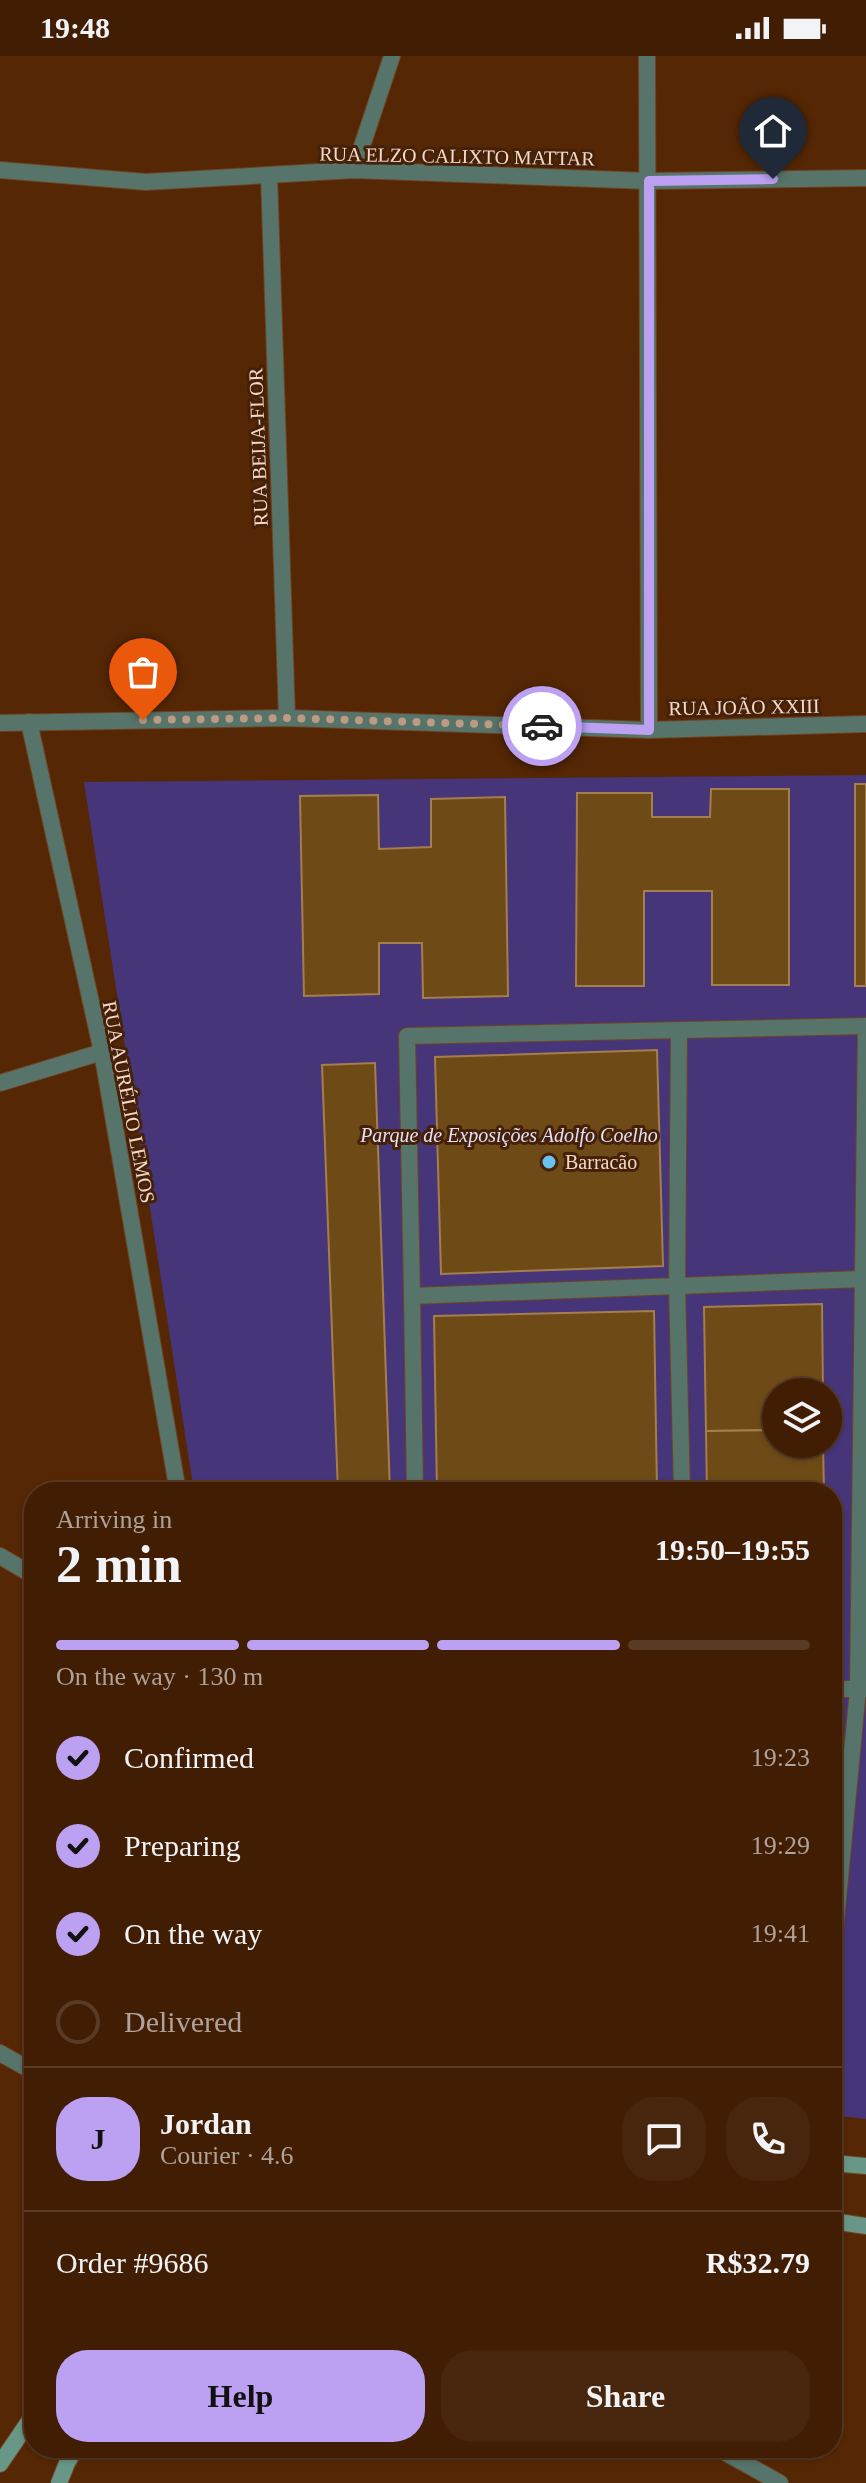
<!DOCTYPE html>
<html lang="en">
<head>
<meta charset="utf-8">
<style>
  :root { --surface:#401d03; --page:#47260d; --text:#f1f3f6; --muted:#aea29a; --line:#593b25; --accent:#bca0f2 }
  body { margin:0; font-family:"Times New Roman",serif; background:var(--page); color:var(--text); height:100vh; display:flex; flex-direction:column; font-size:30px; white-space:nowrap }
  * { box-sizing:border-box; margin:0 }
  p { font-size:26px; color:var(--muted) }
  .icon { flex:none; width:44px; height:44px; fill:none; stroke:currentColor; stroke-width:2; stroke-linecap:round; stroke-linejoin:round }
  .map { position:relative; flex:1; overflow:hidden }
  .panel { position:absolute; left:24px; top:1426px; width:818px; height:976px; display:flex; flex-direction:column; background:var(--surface); border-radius:32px; box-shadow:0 2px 6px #0004,0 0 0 2px var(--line) }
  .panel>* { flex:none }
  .buttons { position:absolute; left:762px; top:1322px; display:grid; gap:16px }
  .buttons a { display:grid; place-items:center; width:80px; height:80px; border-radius:50%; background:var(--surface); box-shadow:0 2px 6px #0004,0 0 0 2px var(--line); font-size:40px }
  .pin { position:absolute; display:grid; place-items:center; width:68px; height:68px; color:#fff; margin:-82px -34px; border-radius:50% 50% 50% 0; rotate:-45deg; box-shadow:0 0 8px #0007 }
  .pin .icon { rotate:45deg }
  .courier { position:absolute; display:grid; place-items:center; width:80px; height:80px; margin:-40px; border:6px solid #bca0f2; border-radius:50%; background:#fff; color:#222; box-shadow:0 2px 10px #0007 }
  .summary em { font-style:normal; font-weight:700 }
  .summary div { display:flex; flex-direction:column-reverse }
  .summary { display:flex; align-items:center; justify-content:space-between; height:136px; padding:0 32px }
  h1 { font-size:52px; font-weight:700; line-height:60px }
  .bar { display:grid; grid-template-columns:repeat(4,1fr); gap:12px 8px; align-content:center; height:96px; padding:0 32px }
  .bar i { height:10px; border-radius:6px; background:var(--line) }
  .bar .current { background:var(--accent) }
  .bar p { grid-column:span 4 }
  .line { display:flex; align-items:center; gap:20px; padding:0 32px; border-top:2px solid var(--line) }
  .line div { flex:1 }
  .round { display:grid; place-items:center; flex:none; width:84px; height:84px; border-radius:32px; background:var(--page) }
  ol { padding:0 32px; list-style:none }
  li { display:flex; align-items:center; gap:24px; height:88px }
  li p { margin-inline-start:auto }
  li .icon { padding:8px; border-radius:50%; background:var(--accent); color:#111; stroke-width:4 }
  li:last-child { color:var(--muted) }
  li i { width:44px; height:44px; border:4px solid var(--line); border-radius:50% }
  .action { display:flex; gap:16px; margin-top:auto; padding:16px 32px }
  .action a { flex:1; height:92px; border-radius:32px; background:var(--accent); color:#111; font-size:32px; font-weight:700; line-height:92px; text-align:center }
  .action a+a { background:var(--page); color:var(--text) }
  .status { display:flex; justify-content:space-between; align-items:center; height:56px; padding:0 40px; background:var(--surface); direction:ltr }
  .status svg { height:22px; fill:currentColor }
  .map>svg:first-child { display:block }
  .green { fill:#47357a; fill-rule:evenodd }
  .building { fill:#6e4a17; stroke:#a47e4d; stroke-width:2 }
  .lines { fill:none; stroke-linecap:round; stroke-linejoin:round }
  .minor-casing { stroke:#6f4323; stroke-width:18 }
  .secondary-casing { stroke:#6f4323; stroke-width:18 }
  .minor { stroke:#57746a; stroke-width:16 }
  .secondary { stroke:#689687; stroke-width:16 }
  .done { stroke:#bd9a82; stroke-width:8; stroke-dasharray:0 14.4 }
  .route { stroke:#bca0f2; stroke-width:10 }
  .poi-dot { fill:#69c3f1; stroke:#442108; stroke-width:3 }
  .labels { text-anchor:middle; stroke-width:6; stroke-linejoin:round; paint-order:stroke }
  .street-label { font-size:20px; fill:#f5d8c6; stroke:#442108 }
  .park-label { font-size:20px; font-style:italic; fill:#e3e0f7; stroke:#442108 }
  .poi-label { font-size:20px; fill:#f5d8c6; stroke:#442108; text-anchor:start }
</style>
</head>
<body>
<div class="status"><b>19:48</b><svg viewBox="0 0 49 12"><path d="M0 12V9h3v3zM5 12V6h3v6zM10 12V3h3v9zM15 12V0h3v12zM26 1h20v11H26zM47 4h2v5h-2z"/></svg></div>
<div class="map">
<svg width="866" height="2427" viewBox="0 0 866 2427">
  <rect width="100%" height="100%" fill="#552704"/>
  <path class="green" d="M866 719V2063L832 2059V1436H194L84 726ZM776 1336H828V1388H776Z"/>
  <g class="building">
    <rect x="855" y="728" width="11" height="202"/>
    <polygon points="711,733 789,733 789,929 712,929 712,835 644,835 644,930 576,930 577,737 652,737 652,761 710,761"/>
    <polygon points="378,739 379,793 431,791 431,743 505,741 508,940 423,942 422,887 379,887 379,938 304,940 300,740"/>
    <polygon points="657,994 663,1210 441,1218 435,1001"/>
    <polygon points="375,1007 390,1436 338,1436 322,1009"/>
    <polygon points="822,1248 823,1336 776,1336 776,1374 706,1375 704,1251"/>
    <polygon points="654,1255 657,1436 437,1436 434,1260"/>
    <polygon points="776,1374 776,1388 823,1388 824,1436 707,1436 706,1375"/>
  </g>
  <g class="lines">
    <defs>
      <g id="minor">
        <polyline points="647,0 649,674"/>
        <polyline points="0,114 146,126 354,114 649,125 866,122"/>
        <polyline points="354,114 392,0"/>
        <polyline points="269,120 287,662"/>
        <polyline points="29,666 102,996 178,1436"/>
        <polyline points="0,667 287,662 649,674 866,668"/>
        <polyline points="866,970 858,1633 866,1633"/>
        <polyline points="679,975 677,1230 412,1240 407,980 866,970"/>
        <polyline points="0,1027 102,996"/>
        <polyline points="412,1240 415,1436"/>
        <polyline points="682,1436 677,1230 862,1223"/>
        <polyline points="0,1500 34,1520"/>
        <polyline points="832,1633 858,1633 832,1906"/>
        <polyline points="0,1997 34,2016"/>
        <polyline points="717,2392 780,2427"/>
      </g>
      <g id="secondary">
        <polyline points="832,2107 866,2110"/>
        <polyline points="832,2165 866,2170"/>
        <polyline points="0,2408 34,2358"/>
        <polyline points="59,2427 67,2407 76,2392"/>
      </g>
    </defs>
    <use href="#minor" class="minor-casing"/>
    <use href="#secondary" class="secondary-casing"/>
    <use href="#minor" class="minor"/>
    <use href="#secondary" class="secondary"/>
  </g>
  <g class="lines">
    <polyline class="done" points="143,664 287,662 542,670"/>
    <polyline class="route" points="542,670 649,674 649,125 773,123"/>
  </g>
  <circle class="poi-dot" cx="549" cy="1106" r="8"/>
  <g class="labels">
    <g class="street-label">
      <text transform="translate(457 100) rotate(1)" y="7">RUA ELZO CALIXTO MATTAR</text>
      <text transform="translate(258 391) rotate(-92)" y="7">RUA BEIJA-FLOR</text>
      <text transform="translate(744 651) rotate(-1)" y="7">RUA JOÃO XXIII</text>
      <text transform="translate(129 1046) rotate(79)" y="7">RUA AURÉLIO LEMOS</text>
    </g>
    <g class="park-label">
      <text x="509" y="1086">Parque de Exposições Adolfo Coelho</text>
    </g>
    <g class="poi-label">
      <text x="565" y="1113">Barracão</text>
    </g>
  </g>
</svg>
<div class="buttons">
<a><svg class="icon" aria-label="layers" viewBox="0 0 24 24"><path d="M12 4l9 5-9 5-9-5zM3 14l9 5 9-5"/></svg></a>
</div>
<div class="pin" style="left:143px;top:664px;background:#ea580c"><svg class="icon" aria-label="bag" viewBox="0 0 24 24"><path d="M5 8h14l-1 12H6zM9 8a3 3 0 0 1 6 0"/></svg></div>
<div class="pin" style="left:773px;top:123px;background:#1f2937"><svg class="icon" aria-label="home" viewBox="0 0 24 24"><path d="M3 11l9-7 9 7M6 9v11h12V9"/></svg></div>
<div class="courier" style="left:542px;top:670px"><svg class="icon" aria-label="car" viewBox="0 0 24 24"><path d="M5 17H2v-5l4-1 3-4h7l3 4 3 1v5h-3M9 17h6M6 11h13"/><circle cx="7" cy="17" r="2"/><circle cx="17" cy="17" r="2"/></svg></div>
<section class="panel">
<div class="summary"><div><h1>2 min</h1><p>Arriving in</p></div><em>19:50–19:55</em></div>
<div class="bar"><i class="current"></i><i class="current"></i><i class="current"></i><i></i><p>On the way · 130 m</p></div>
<ol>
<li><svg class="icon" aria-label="check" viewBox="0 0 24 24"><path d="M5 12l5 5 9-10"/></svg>Confirmed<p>19:23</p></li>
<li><svg class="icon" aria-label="check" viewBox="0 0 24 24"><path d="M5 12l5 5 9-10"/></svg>Preparing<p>19:29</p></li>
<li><svg class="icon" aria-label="check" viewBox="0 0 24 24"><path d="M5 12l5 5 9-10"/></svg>On the way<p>19:41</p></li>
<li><i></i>Delivered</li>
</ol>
<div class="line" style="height:144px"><b class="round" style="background:var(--accent);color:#111">J</b><div><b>Jordan</b><p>Courier · 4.6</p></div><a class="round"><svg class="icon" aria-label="chat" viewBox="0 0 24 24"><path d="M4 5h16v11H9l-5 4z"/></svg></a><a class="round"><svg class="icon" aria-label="phone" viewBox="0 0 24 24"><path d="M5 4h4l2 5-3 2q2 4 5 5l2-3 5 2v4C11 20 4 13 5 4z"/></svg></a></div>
<div class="line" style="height:104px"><div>Order #9686</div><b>R$32.79</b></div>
<div class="action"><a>Help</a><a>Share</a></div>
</section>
</div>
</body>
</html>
